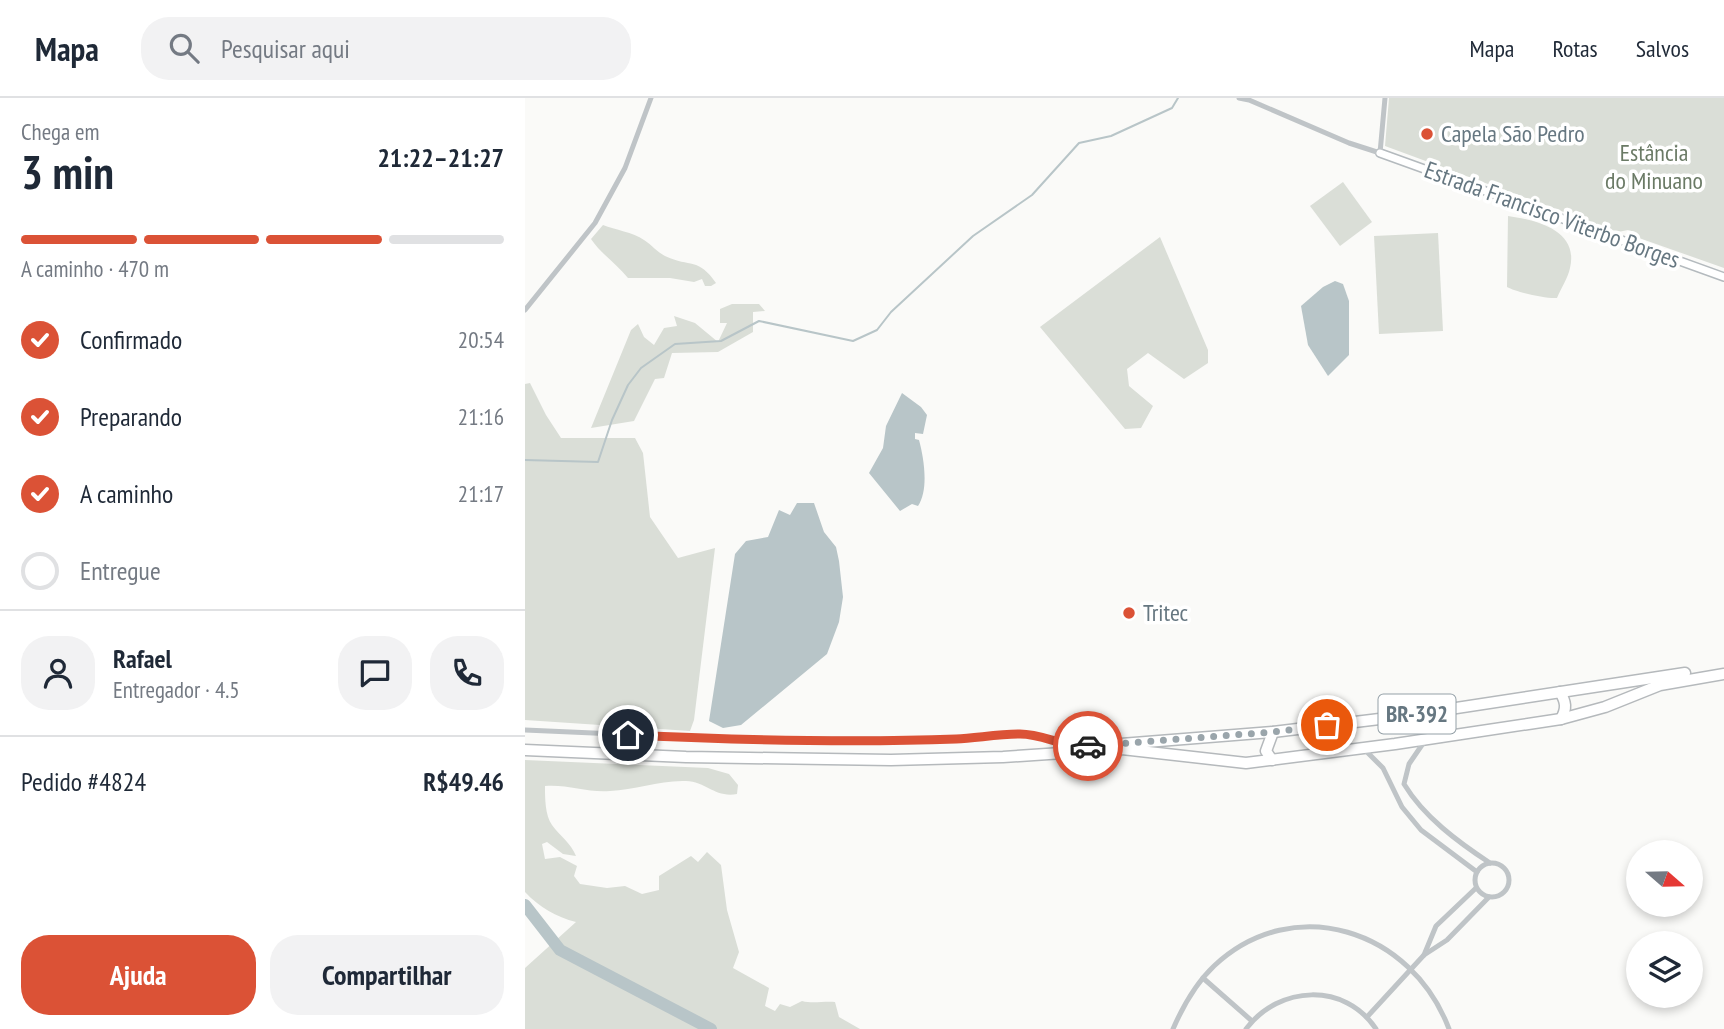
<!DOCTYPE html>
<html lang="pt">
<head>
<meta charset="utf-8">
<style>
  :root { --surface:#fff; --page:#f2f2f3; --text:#1f2937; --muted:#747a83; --line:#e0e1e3; --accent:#db5236 }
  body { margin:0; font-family:"PT Sans Narrow",sans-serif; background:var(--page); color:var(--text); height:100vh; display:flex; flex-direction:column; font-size:26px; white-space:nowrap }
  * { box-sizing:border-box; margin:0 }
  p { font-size:23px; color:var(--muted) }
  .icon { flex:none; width:38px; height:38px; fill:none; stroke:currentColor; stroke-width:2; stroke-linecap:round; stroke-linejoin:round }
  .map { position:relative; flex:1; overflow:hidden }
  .sheet { display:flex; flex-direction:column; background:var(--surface); width:525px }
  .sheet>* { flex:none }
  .needle { width:46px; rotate:110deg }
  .fabs { position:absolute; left:1101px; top:742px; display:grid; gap:14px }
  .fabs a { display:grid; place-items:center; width:77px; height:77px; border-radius:50%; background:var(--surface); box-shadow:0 4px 10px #0003; font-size:35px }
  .pin { position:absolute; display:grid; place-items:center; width:60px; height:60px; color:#fff; margin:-30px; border:4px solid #fff; border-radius:50%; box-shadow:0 2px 7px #0007 }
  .courier { position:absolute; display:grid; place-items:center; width:70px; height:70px; margin:-35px; border:5px solid #db5236; border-radius:50%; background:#fff; color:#222; box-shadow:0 2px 9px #0007 }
  .overview em { font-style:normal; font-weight:600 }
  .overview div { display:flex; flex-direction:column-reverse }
  .overview { display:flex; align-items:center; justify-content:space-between; height:119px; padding:0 21px }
  h1 { font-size:46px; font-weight:600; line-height:52px }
  .bar { display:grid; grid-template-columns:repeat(4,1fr); gap:10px 7px; align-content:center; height:84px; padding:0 21px }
  .bar i { height:9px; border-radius:5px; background:var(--line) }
  .bar .selected { background:var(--accent) }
  .bar p { grid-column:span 4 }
  .line { display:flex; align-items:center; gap:18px; padding:0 21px; border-top:2px solid var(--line) }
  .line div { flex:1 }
  .round { display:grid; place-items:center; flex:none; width:74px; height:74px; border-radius:28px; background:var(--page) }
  ol { padding:0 21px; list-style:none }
  li { display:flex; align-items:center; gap:21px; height:77px }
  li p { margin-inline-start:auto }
  li .icon { padding:7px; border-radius:50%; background:var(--accent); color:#fff; stroke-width:4 }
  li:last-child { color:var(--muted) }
  li i { width:38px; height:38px; border:4px solid var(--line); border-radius:50% }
  .action { display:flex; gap:14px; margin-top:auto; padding:14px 21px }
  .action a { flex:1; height:80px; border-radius:28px; background:var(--accent); color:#fff; font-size:28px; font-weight:600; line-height:80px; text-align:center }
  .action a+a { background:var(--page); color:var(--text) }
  header { display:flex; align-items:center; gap:42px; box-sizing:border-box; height:98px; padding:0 35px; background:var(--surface); border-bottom:2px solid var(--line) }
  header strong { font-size:33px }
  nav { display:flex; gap:38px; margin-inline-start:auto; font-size:24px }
  .search { width:490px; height:63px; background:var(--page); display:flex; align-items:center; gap:18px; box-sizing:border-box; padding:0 24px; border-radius:28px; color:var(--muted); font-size:26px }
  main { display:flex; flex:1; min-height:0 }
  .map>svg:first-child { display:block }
  .green { fill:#daded7 }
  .water { fill:#b8c5c8 }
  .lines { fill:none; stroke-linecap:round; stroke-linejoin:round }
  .stream { stroke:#b8c5c8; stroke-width:2 }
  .river { stroke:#b8c5c8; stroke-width:12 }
  .secondary-casing { stroke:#b4babe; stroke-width:10 }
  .highway-casing { stroke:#b5b9bc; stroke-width:13 }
  .street { stroke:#bfc4c7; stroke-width:5 }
  .secondary { stroke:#fff; stroke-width:7 }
  .highway { stroke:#fff; stroke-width:10 }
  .done { stroke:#9aa5ab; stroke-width:7; stroke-dasharray:0 12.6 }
  .route { stroke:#db5236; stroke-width:9 }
  .poi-dot { fill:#db5236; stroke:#fff; stroke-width:2.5 }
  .labels { text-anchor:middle; stroke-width:7; stroke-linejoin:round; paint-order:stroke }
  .shield { fill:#fff; stroke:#94a0a7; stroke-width:2 }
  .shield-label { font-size:23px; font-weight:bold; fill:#667781 }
  .poi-label { font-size:24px; fill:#667781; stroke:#fff; text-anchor:start }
  .park-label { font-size:24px; fill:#6a7a65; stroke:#fff }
  .street-label { font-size:24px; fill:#667781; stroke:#fff }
</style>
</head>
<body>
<header>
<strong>Mapa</strong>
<div class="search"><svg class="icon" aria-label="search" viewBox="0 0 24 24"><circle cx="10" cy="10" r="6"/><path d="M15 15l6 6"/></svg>Pesquisar aqui</div>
<nav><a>Mapa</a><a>Rotas</a><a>Salvos</a></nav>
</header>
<main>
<section class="sheet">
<div class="overview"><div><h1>3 min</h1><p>Chega em</p></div><em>21:22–21:27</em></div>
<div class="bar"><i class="selected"></i><i class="selected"></i><i class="selected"></i><i></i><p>A caminho · 470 m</p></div>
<ol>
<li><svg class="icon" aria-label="check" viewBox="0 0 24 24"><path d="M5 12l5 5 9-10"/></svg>Confirmado<p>20:54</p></li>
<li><svg class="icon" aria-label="check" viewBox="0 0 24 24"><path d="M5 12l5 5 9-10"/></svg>Preparando<p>21:16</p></li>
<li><svg class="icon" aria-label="check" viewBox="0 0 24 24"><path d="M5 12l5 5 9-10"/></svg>A caminho<p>21:17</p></li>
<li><i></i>Entregue</li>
</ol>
<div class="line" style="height:126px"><a class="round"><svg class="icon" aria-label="person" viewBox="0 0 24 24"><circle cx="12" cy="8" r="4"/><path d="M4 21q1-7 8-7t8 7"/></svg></a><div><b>Rafael</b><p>Entregador · 4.5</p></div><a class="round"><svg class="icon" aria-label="chat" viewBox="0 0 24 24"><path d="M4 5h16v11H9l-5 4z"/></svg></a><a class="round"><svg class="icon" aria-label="phone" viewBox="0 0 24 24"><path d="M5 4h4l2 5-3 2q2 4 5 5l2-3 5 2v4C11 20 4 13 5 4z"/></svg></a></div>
<div class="line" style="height:91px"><div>Pedido #4824</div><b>R$49.46</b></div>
<div class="action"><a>Ajuda</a><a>Compartilhar</a></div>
</section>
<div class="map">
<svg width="1199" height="931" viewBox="0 0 1199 931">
  <rect width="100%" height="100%" fill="#fafaf8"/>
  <g class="green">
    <polygon points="864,0 1199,0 1199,170 1114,140 1103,132 1093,134 860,48"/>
    <polygon points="818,84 847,124 815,148 785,108"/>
    <path d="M983 118C1011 122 1054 132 1045 170 1043 180 1036 190 1032 200 1021 201 991 194 982 189Z"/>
    <path d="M78 127C90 132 108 134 119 142 127 147 132 154 140 158 166 170 173 159 191 185L186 188H180L177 181 169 184 145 180H103C92 166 76 156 66 141Z"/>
    <polygon points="913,135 918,233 854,236 849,138"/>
    <polygon points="635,139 683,252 683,265 659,281 623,255 602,271 604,288 628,308 616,330 600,331 515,229"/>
    <polygon points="207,206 234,206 240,213 228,214 228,234 193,254 147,255 139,280 130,281 109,323 66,330 106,232 113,226 119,239 129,247 139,230 152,228 149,218 170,225 193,244 202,225 195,225 195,211"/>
    <polygon points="5,285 21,317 36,340 110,340 118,355 125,419 153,460 190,450 169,622 165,633 0,622 0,286"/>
    <path d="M0 662 183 670 204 676 213 687 212 696C190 700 182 684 161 683 135 682 110 692 85 693 63 695 42 686 20 688 20 700 20 717 27 727 35 738 46 745 51 758L38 756 22 744 17 746 20 761 35 759 52 768 49 778 55 786 82 790 100 788 117 796 134 792V778L166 758 173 764 182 754 196 767 202 812 214 854 208 870 244 890 240 908 250 913 255 906 265 909 277 903C288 906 298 903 310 904L314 919 335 931H0V870L51 824C31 819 14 809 0 794Z"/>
  </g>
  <g class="water">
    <polygon points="810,183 818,186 824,203 824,257 803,278 783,247 776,208 798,189"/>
    <path d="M377 295 396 309 402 317 398 336 390 335V341L394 342C399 360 404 392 393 408L387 406 375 413 344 375 358 350 361 328Z"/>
    <polygon points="272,405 289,405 299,434 311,449 314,463 318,499 314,524 302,556 216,627 198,630 184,623 210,456 221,443 243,439 254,412 265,417"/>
  </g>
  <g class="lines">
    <polyline class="stream" points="0,362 73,364 87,322 103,287 116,270 150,246 196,243 234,223 328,243 352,232 366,214 448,138 507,97 554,45 586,38 647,10 653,0"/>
    <polyline class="river" points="0,807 35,852 186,931"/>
    <defs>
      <polyline id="secondary" points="855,55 1199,179"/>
      <g id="highway">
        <path d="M1035 594C1041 604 1042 610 1036 621"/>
        <polyline points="596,646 748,634 879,618 1160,575"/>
        <polyline points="0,652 161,659 366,662 478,659 597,651 721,665 870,646 1036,621 1080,609 1135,587 1199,576"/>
        <polyline points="747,662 741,653 748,634"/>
      </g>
    </defs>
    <use href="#secondary" class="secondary-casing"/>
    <use href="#highway" class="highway-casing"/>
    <g class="street">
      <polyline points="714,0 724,2 824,45 855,55 860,0"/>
      <polyline points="0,212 70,125 100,70 126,0"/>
      <polyline points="0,632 204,641 431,641 496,636 512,638 548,649"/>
      <path d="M899 644 884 666 879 686C899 719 933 744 965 765"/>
      <polyline points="839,651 858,670 877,709 896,732 952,774"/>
      <circle cx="967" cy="782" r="17"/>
      <polyline points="899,857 911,828 951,790"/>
      <polyline points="678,880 727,923"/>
      <polyline points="842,919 899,857 922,842 964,799"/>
      <path d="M648 931C658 908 670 886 689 868 769 793 887 832 924 931"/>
      <path d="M721 931C754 887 820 884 851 931"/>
    </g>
    <use href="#secondary" class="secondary"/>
    <use href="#highway" class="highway"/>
  </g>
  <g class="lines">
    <polyline class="done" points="563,648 748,634 802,627"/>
    <path class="route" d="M103 637C212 642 322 645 431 641 452 640 473 636 495 636 519 636 539 650 563 648"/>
  </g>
  <g class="poi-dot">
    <circle cx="902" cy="36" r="7"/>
    <circle cx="604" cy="515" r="7"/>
  </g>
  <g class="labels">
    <rect class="shield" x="853.5" y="596.5" width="77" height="39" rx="5"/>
    <g class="shield-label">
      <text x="892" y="624">BR-392</text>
    </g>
    <g class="poi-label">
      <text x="916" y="44">Capela São Pedro</text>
      <text x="618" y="523">Tritec</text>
    </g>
    <g class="park-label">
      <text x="1129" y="63">Estância<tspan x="1129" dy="28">do Minuano</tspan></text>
    </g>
    <g class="street-label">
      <text transform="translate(1027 117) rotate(20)" y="8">Estrada Francisco Viterbo Borges</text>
    </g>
  </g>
</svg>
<div class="fabs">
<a><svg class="needle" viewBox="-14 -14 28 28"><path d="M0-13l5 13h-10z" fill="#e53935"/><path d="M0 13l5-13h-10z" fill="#747a83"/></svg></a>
<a><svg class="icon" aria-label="layers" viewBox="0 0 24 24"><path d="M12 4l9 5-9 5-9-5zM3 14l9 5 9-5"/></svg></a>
</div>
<div class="pin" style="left:802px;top:627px;background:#ea580c"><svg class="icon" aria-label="bag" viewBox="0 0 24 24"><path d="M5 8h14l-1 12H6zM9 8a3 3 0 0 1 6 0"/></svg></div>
<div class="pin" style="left:103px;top:637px;background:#1f2937"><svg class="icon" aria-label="home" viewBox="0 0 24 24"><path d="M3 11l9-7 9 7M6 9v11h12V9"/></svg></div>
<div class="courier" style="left:563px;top:648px"><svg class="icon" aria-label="car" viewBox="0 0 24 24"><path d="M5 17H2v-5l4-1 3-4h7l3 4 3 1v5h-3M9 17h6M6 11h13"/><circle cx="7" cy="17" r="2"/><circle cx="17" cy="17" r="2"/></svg></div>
</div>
</main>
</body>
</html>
